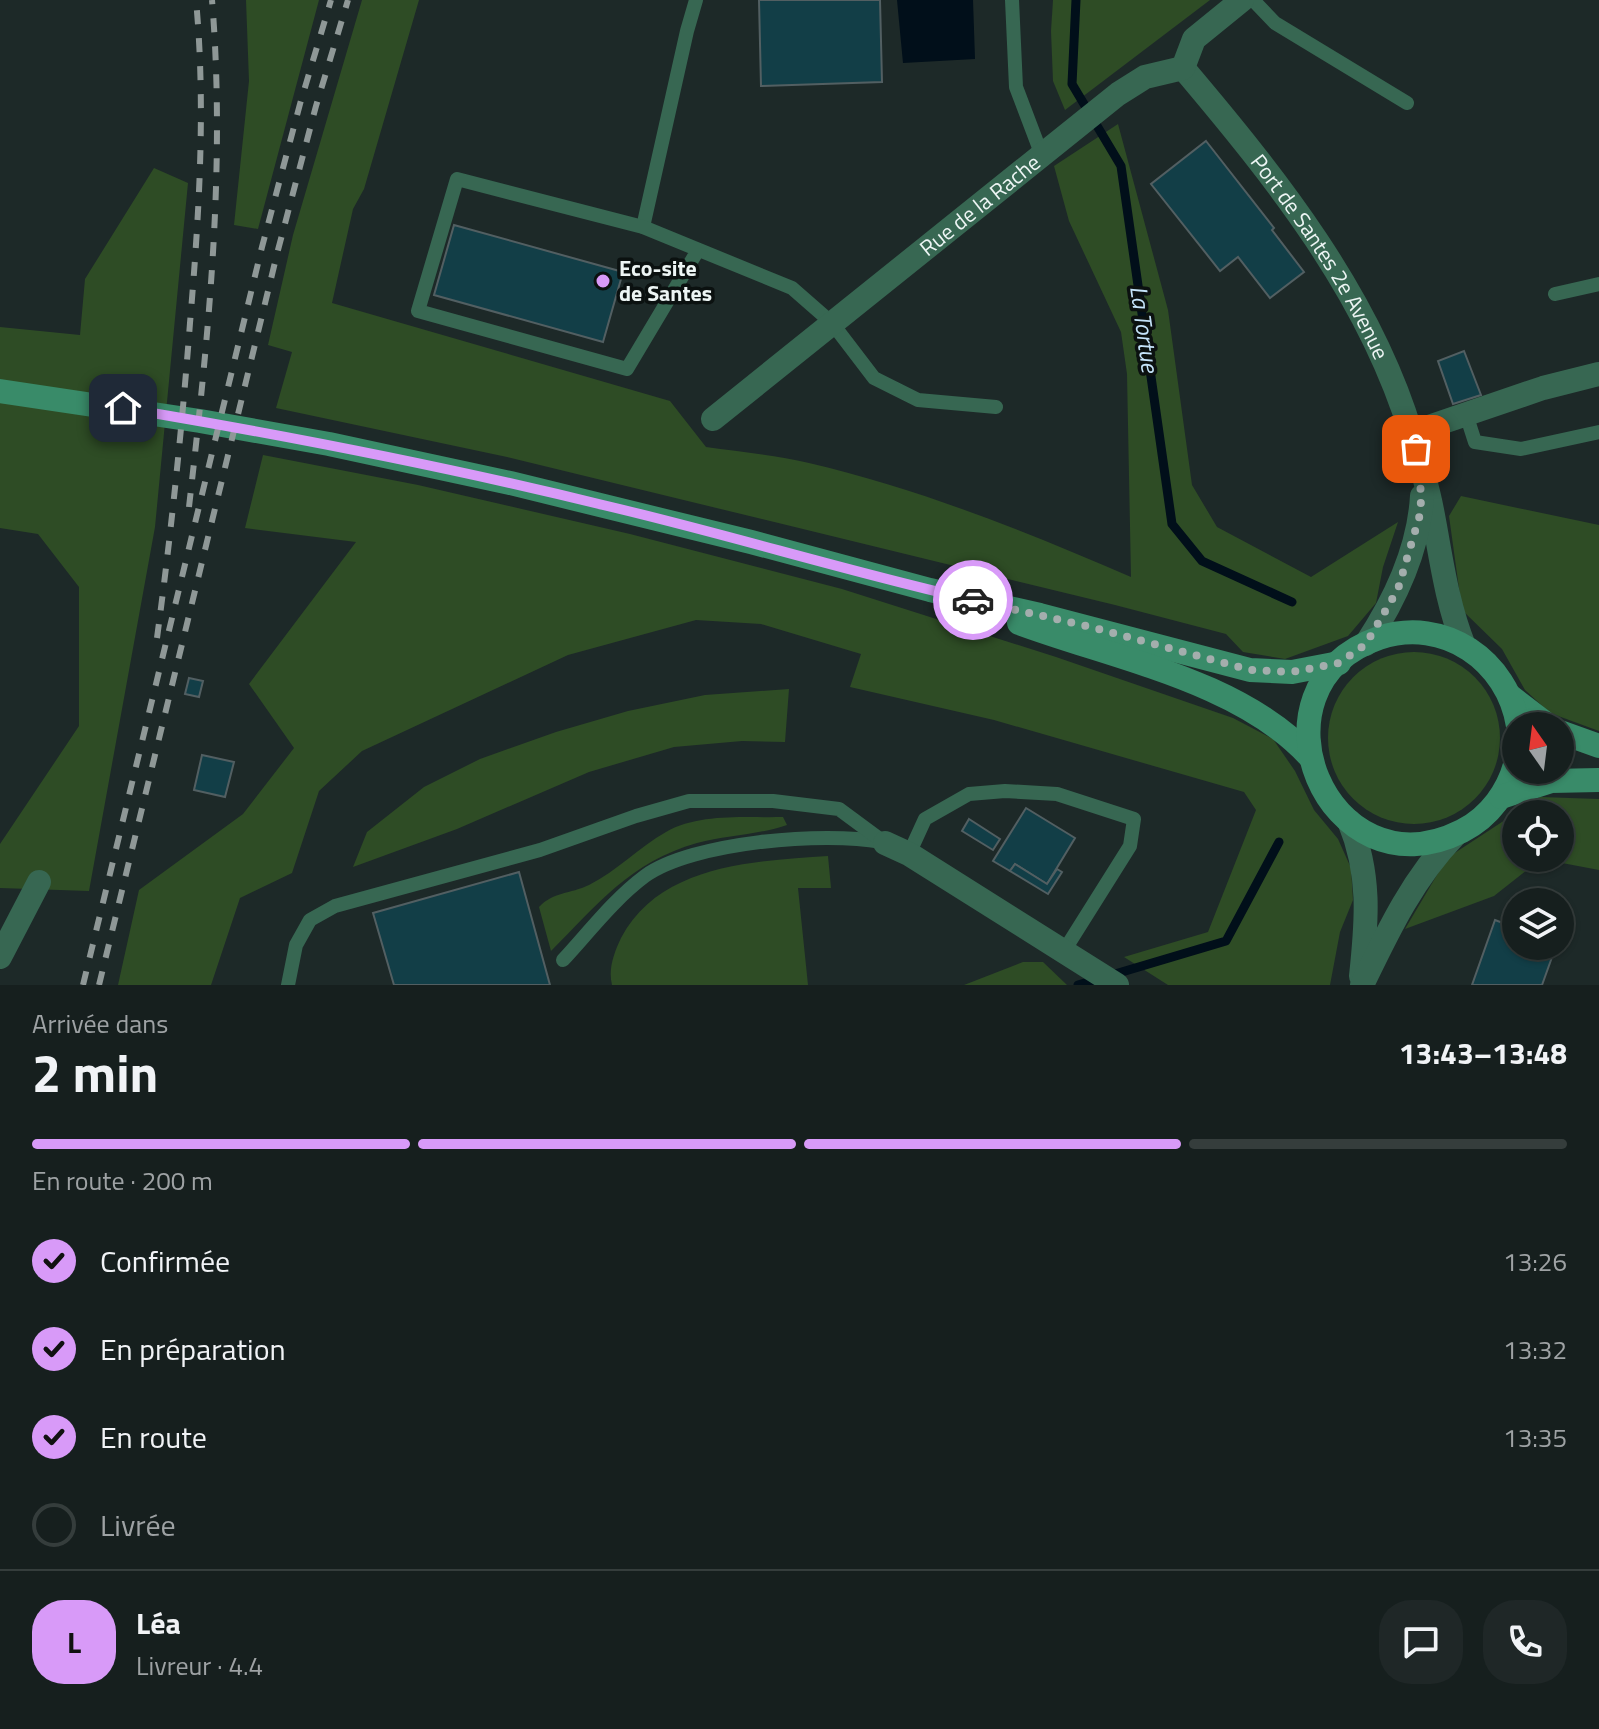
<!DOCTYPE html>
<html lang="fr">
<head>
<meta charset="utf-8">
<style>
  :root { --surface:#161f1e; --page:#1f2727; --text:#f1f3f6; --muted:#9ea2a4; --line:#353d3c; --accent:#d89af8 }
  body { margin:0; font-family:"Titillium Web",sans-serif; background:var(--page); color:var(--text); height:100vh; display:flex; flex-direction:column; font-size:30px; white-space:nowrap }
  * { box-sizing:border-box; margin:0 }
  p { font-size:26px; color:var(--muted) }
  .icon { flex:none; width:44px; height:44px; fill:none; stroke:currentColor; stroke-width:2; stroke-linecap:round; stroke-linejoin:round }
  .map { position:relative; height:985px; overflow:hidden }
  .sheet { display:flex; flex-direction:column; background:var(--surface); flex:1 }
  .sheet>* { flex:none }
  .needle { width:52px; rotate:346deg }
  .buttons { position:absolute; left:1502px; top:712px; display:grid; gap:16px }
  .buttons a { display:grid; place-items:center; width:72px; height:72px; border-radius:50%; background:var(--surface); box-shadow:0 2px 6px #0004,0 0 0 2px var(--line); font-size:40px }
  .pin { position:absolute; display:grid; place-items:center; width:68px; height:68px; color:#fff; margin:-34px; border-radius:16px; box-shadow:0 4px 12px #0006 }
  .courier { position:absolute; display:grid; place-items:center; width:80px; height:80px; margin:-40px; border:6px solid #d89af8; border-radius:50%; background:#fff; color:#222; box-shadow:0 2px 10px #0007 }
  .head em { font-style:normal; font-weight:700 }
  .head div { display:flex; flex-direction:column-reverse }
  .head { display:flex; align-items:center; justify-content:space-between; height:136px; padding:0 32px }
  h1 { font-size:52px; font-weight:700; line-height:60px }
  .bar { display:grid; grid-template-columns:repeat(4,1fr); gap:12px 8px; align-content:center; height:96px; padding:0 32px }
  .bar i { height:10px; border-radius:6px; background:var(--line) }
  .bar .current { background:var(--accent) }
  .bar p { grid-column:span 4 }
  .line { display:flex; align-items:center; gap:20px; padding:0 32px; border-top:2px solid var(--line) }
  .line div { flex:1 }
  .round { display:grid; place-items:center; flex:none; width:84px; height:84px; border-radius:32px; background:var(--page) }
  ol { padding:0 32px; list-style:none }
  li { display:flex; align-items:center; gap:24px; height:88px }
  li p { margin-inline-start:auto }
  li .icon { padding:8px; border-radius:50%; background:var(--accent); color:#111; stroke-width:4 }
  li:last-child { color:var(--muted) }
  li i { width:44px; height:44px; border:4px solid var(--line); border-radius:50% }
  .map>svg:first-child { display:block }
  .green { fill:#2e4c25; fill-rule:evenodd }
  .water { fill:#010f1a }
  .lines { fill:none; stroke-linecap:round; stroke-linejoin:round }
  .stream { stroke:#010f1a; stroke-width:9 }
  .building { fill:#123e47; stroke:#525f62; stroke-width:2 }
  .lane { stroke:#376752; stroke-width:14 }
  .street { stroke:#376752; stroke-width:24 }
  .secondary { stroke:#398b69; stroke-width:24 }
  .rail { stroke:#8f9897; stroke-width:6; stroke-dasharray:14 14; stroke-linecap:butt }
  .done { stroke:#a4aead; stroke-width:8; stroke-dasharray:0 14.4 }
  .route { stroke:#d89af8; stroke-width:10 }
  .poi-dot { fill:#d89af8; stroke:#0b1110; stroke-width:3 }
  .labels { text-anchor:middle; stroke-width:7; stroke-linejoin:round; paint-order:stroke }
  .street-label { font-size:22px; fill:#edf5f4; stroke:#0b1110 }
  .poi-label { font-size:22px; font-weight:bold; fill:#edf5f4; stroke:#0b1110; text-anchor:start }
  .water-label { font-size:24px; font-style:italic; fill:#c5e4fa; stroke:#0b1110 }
</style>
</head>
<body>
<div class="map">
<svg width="1599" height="985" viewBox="0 0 1599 985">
  <rect width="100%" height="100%" fill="#1d2928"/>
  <g class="green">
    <polygon points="246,0 319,0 258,229 234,225 249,81"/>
    <path d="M362 0H419L364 189 353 209 332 303 670 401 706 447C740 452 776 455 809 463 920 489 1027 532 1131 577L1127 374 1121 332 1069 221 1054 166 1118 124 1168 310 1192 485 1217 527 1311 577 1398 522 1383 567 1376 603 1348 636 1285 659 1243 652 1226 634 1115 605 507 457 276 408 292 352 268 345 293 235Z"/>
    <polygon points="1053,0 1210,0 1065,110 1053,81 1051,31"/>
    <polygon points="154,168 188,183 155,527 89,891 0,888 0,844 79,726 79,587 38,534 0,528 0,327 80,335 85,279"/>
    <polygon points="263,455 418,485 630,534 842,589 1056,657 1233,718 1273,739 1295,771 1314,810 1338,839 1351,868 1353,900 1340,932 1330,985 1168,985 1124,957 1208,932 1256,810 1244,792 994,720 850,687 861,654 761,624 696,620 568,655 362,751 319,791 292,873 240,898 211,985 118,985 139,890 243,814 294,748 249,684 356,542 245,528"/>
    <polygon points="1461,496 1599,525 1599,731 1550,713 1525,690 1502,649 1462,610 1449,516"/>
    <circle cx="1414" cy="738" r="86"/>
    <polygon points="789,689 785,742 742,741 674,747 589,772 457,829 353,867 367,832 424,787 480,759 556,732 628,711 705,695"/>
    <path d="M1540 797 1599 799V870L1541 859 1494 896 1405 929 1447 858ZM1516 814H1560V858H1516Z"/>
    <path d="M783 817 787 825C758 835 727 835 697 843 630 862 598 904 551 951L539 907C553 892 570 894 589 885 617 871 639 847 666 832 699 813 746 818 783 817Z"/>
    <path d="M828 856 831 888H798L808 985H612C608 969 614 953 621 938 660 864 755 861 828 856Z"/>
    <polygon points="1023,962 1043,962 1067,985 964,985"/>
  </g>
  <polygon class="water" points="897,0 973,0 975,59 903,63"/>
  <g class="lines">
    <g class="stream">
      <polyline points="1076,0 1072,84 1121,166 1172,524 1202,561 1292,602"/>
      <polyline points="1078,985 1226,941 1279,842"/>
    </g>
  </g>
  <g class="building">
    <polygon points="759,0 880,0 882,82 761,86"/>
    <polygon points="1206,141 1274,228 1272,230 1304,272 1270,298 1238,257 1220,271 1151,184"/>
    <polygon points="454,225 623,272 603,342 434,295"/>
    <polygon points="1464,351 1481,395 1453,404 1438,361"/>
    <polygon points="189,678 203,681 199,697 185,694"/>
    <polygon points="202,755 234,762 225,797 194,790"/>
    <polygon points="1026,808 1075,838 1047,884 1015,864 1010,871 993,861"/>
    <polygon points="969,819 1000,839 993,850 962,831"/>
    <polygon points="1015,864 1047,884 1057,869 1062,872 1048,894 1010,871"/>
    <polygon points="519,872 550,985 394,985 373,913"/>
    <polygon points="1495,920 1516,928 1516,946 1556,946 1542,985 1472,985"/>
  </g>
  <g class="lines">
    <g class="lane">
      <polyline points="1012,0 1016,87 1041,153"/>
      <polyline points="1253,0 1275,23 1407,103"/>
      <polyline points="643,227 687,31 696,0"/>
      <polyline points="698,250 627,369 418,311 457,179 643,227 792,288 832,323 874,378 918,400 996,407"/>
      <polyline points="1555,294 1599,284"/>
      <polyline points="1466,414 1475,442 1521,449 1599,432"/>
      <polyline points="909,854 925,819 969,794 1005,791 1057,794 1134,819 1130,846 1064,951"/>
      <path d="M563 960C589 932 614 899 645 876 692 842 825 831 881 842"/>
      <polyline points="288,985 296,945 310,920 335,906 540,850 636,816 689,801 773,801 839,809 885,843"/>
    </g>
    <g class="street">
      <path id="s1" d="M1183 68C1276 178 1369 294 1411 433 1419 458 1427 484 1432 510 1441 556 1446 601 1464 646"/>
      <path id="s2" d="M713 419 1118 94 1145 77 1183 68 1194 39 1242 0"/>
      <polyline points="1411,433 1543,388 1599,374"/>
      <path d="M1366 644C1395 600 1419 549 1422 496"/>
      <path d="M1349 821C1371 874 1367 920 1361 976"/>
      <polyline points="885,843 909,854 1117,985"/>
      <polyline points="0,957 39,882"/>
      <path d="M1362 985C1388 931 1413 878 1455 835"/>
    </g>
    <g class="secondary">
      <polyline points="0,391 200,421 329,444 510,483 751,542 930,590 1040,615 1250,670 1292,672 1339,663"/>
      <path d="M1019 623C1113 658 1241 681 1310 757"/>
      <polyline points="1510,696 1549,726"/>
      <polyline points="1560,732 1599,746"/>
      <path d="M1516 761C1509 790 1490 817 1462 831 1327 899 1240 686 1379 638 1444 616 1508 661 1518 726"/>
      <polyline points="1501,797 1551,781 1599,780"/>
    </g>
    <g class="rail">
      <path d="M189 507C208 340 226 169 212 0"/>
      <path d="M157 638C171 534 182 428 190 323 199 215 206 108 196 0"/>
      <polyline points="83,985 262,247 300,104 331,0"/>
      <polyline points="99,985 278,250 316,106 348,0"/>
    </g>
  </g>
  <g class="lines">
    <polyline class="done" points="973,600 1095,628 1250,670 1292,672 1339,663 1366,644 1398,589 1421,511 1420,465 1416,449"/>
    <path class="route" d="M123 408C284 435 444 466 603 505 727 534 849 572 973 600"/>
  </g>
  <circle class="poi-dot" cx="603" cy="281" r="8"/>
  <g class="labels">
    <g class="street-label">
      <text dy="8" stroke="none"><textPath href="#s2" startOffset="342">Rue de la Rache</textPath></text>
      <text dy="8" stroke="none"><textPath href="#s1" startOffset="234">Port de Santes 2e Avenue</textPath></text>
    </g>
    <g class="poi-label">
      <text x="619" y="276">Eco-site<tspan x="619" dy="25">de Santes</tspan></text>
    </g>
    <g class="water-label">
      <text transform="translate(1144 329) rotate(82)" y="8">La Tortue</text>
    </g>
  </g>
</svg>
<div class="buttons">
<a><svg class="needle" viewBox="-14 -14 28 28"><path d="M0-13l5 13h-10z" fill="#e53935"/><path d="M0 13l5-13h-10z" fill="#9ea2a4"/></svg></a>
<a><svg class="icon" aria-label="locate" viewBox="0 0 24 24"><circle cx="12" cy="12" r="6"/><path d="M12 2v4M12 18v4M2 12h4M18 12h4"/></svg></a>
<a><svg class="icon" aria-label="layers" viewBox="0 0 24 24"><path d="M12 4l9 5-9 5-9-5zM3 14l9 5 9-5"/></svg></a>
</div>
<div class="pin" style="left:1416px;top:449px;background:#ea580c"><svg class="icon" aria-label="bag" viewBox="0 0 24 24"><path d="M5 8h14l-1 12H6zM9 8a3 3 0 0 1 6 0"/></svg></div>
<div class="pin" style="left:123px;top:408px;background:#1f2937"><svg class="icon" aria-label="home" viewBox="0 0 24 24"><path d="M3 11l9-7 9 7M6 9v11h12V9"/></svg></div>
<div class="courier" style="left:973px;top:600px"><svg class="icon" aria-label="car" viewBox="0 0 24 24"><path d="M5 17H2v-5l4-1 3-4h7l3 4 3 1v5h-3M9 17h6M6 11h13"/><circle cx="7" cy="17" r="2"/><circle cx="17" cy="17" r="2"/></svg></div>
</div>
<section class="sheet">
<div class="head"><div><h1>2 min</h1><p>Arrivée dans</p></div><em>13:43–13:48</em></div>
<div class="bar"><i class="current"></i><i class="current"></i><i class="current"></i><i></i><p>En route · 200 m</p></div>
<ol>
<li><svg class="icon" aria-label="check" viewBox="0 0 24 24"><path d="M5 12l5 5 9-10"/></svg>Confirmée<p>13:26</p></li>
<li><svg class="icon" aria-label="check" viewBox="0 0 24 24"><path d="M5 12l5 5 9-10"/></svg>En préparation<p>13:32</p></li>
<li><svg class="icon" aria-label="check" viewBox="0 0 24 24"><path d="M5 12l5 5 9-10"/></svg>En route<p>13:35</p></li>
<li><i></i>Livrée</li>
</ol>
<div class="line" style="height:144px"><b class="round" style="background:var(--accent);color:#111">L</b><div><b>Léa</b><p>Livreur · 4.4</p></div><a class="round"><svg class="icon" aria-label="chat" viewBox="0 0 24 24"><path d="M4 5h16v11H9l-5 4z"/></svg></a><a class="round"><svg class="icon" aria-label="phone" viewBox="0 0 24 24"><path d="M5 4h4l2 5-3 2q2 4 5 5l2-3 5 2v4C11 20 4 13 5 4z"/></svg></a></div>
</section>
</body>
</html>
